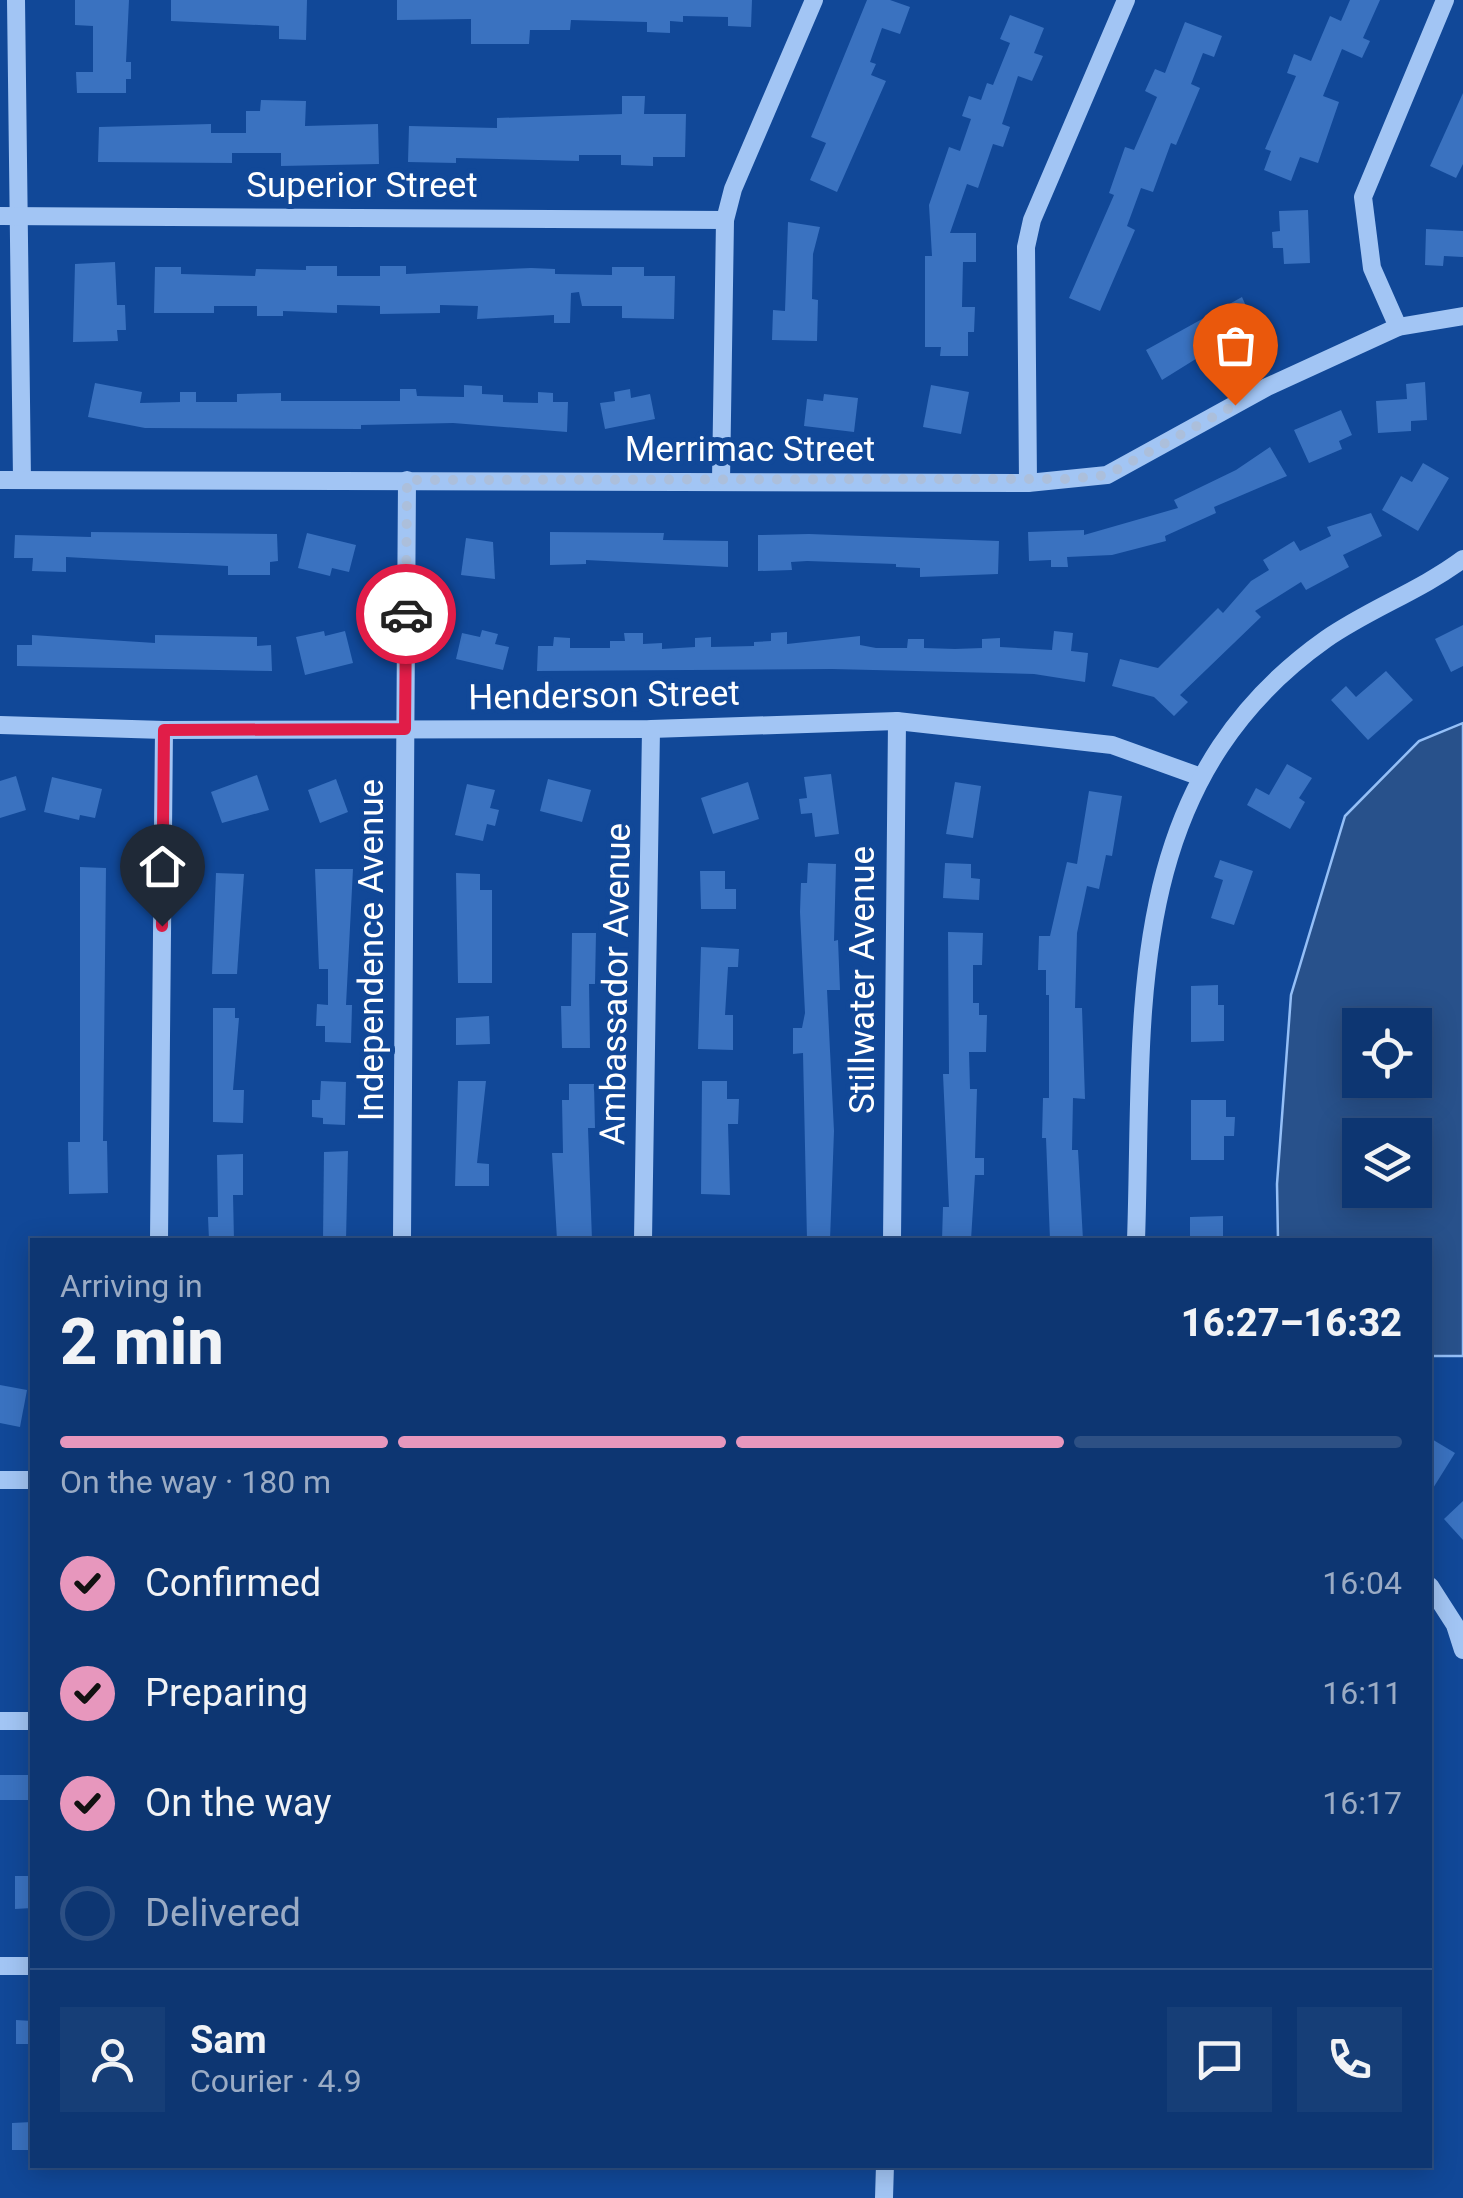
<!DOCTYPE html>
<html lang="en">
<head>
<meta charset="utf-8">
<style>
  :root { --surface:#0d3672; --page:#163e77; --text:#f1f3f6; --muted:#9aabc4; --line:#2d5084; --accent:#e797bd }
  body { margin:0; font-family:Roboto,sans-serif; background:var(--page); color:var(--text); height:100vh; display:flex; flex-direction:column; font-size:38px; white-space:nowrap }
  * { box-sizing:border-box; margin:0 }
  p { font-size:32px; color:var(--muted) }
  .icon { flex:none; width:55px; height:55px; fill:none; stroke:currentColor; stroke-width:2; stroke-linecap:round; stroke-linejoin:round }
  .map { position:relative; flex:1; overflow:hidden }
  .sheet { position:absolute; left:30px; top:1238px; width:1402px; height:930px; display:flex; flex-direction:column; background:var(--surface); border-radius:0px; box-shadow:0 5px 25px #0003,0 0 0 2px var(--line) }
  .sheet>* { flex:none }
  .buttons { position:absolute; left:1342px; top:1008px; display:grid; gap:20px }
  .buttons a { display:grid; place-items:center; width:90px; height:90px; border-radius:0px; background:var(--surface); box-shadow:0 5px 25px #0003,0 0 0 2px var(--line); font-size:50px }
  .pin { position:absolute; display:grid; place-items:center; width:85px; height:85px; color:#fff; margin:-102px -42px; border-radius:50% 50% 50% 0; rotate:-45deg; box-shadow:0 0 10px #0007 }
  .pin .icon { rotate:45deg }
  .courier { position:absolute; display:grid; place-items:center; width:100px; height:100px; margin:-50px; border:8px solid #e11d48; border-radius:50%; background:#fff; color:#222; box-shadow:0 2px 12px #0007 }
  .overview em { font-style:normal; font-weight:800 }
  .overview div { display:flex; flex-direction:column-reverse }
  .overview { display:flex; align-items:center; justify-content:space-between; height:170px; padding:0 30px }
  h1 { font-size:65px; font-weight:800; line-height:75px }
  .bar { display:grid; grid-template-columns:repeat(4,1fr); gap:15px 10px; align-content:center; height:120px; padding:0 30px }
  .bar i { height:12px; border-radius:8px; background:var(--line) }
  .bar .active { background:var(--accent) }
  .bar p { grid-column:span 4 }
  .line { display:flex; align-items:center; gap:25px; padding:0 30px; border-top:2px solid var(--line) }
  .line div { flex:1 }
  .round { display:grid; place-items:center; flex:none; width:105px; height:105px; border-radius:0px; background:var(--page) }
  ol { padding:0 30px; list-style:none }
  li { display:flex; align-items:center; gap:30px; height:110px }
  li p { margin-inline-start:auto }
  li .icon { padding:10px; border-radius:50%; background:var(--accent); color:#111; stroke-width:4 }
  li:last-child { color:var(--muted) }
  li i { width:55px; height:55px; border:5px solid var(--line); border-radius:50% }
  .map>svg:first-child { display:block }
  .water { fill:#28518b; stroke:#94bff7; stroke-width:2.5; fill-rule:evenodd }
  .building { fill:#3a72c0 }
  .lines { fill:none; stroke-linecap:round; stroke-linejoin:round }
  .minor { stroke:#a2c5f4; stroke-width:18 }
  .done { stroke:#acbfdb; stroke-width:10; stroke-dasharray:0 18 }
  .route { stroke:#e11d48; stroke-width:12 }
  .labels { text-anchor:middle; stroke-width:10; stroke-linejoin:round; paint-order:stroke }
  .street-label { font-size:35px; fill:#fff; stroke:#114898 }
</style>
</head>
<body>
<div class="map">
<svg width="1463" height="2198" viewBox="0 0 1463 2198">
  <rect width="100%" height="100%" fill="#114898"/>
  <path class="water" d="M1463 723V1356H1430V1240H1278L1277 1184 1291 995 1345 816 1419 741ZM1360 1025H1415V1080H1360ZM1360 1135H1415V1190H1360Z"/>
  <g class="building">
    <polygon points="75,0 129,0 126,62 131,62 131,79 126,79 126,93 77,93 76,72 93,72 93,26 75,25"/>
    <polygon points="171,0 307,0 306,40 279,39 279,26 171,21"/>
    <polygon points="397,0 752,0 751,27 728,26 728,17 683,16 683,22 670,21 670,33 647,32 647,22 571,20 570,30 530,30 529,44 471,44 471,19 397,20"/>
    <polygon points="867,0 890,0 910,7 900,34 882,28 870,62 876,64 871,75 886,81 837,192 810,180 826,143 811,137"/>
    <polygon points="1350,0 1380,0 1363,38 1370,41 1362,58 1342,49 1323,96 1339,102 1318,163 1300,157 1291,181 1264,170 1271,151 1265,149 1296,76 1287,73 1294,54 1311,61 1330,16 1341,21"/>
    <polygon points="1010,15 1044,28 1034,53 1043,56 1032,81 1018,76 1002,124 1010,127 1003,147 993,144 978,188 967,184 950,233 976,233 976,262 963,262 962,307 975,307 974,332 968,332 968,356 940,356 941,347 925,347 925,256 932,256 929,205 949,147 960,151 971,119 962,116 969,96 981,100 987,83 993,85 1010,43 1000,39"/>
    <polygon points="1185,22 1222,36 1214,57 1203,53 1191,84 1200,88 1176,145 1171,143 1153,192 1141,188 1127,226 1135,230 1100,311 1069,298 1114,195 1109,193 1125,147 1134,150 1157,97 1145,91 1155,69 1165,73"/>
    <polygon points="1463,93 1463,164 1456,178 1430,166"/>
    <polygon points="622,96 645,96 644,114 686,114 685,157 653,157 653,166 621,165 621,155 579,155 579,161 456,158 456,163 408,162 409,126 497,128 497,118 622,114"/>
    <polygon points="261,100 306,101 305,126 378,124 379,164 281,166 281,153 232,153 232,163 98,162 99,127 211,124 211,133 246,133 246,111 260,111"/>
    <polygon points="1308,210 1310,263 1284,264 1283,248 1273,248 1272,232 1280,231 1279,211"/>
    <polygon points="788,222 820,227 813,254 812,299 818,300 817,341 772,340 773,310 785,311"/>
    <polygon points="1426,229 1463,231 1463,257 1444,256 1443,266 1425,265"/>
    <polygon points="115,262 117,305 125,305 126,330 117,330 118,341 73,342 75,264"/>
    <polygon points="306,266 337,266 337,276 380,276 380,266 406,266 406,274 531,268 555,269 555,274 612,275 612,267 644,267 644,276 675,276 674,319 622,318 622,306 582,306 579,292 571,293 570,323 554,323 554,315 477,319 478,306 440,305 440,313 380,314 380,306 337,305 337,313 283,311 283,316 257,316 257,306 214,306 214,313 154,313 155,267 181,267 181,274 255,276 256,269 306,270"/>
    <polygon points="1242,297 1257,331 1207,352 1162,380 1146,350"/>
    <polygon points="1425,382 1427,420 1411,421 1411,431 1378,433 1376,401 1407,399 1406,384"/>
    <polygon points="95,383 142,392 140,403 180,402 180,392 196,392 196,402 237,402 237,394 281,393 281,401 400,401 400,389 416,389 417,396 464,397 464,385 482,386 482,394 503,395 503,402 538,403 538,392 553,393 553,402 568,402 567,432 453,423 361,425 361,429 145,428 88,417"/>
    <polygon points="931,385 969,392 961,434 923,427"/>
    <polygon points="630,389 631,398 650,394 655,419 605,429 600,403 615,401 614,392"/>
    <polygon points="824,394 858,398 854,432 804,426 807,399 823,401"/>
    <polygon points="1341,410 1352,435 1339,441 1342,449 1309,463 1294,430"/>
    <polygon points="1270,447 1287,476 1214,507 1216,513 1165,536 1166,541 1112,555 1067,557 1068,567 1051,567 1051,560 1029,561 1028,532 1084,530 1084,535 1178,508 1174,500 1236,470"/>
    <polygon points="1423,463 1449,478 1418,531 1382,510 1401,476 1412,482"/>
    <polygon points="1371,513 1382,536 1343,555 1349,567 1306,590 1301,582 1255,611 1261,617 1180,695 1188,702 1174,716 1154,697 1112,686 1120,659 1158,668 1218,608 1223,613 1251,581 1269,570 1263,560 1294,541 1300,551 1331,536 1327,527"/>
    <polygon points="91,532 277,534 278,561 270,562 270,575 228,575 228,566 66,557 66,572 32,571 33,558 14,558 15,535 91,537"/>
    <polygon points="550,532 664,533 663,540 728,541 728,567 586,560 586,564 550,565"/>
    <polygon points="307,533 356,545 349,572 332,568 330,576 298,568"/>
    <polygon points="809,534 999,541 998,574 920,577 920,568 896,567 896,564 807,561 791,562 792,570 758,571 758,535"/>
    <polygon points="466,538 493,542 495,579 461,575"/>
    <polygon points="1463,625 1463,666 1451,672 1435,639"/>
    <polygon points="482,630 498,634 495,644 509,647 503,670 456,659 462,633 480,637"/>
    <polygon points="324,631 325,636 345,631 353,663 305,675 296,637"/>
    <polygon points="1054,631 1073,633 1071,651 1088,653 1085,682 1034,674 832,669 537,671 538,646 553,646 554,637 570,638 570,648 610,648 610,641 625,641 624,633 643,633 643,644 662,643 662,649 695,647 695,638 711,637 711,647 754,646 754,642 771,641 771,633 787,632 787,644 860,636 860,645 876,648 907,648 908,639 924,639 924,648 955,649 982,648 982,639 1000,638 1000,647 1052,650"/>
    <polygon points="32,635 155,643 155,635 257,637 257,646 271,645 272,671 17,666 17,645 32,645"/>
    <polygon points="1386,671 1413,700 1368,740 1331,700 1346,686 1356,697"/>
    <polygon points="1287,764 1312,778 1299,798 1305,802 1290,829 1247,805 1256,788 1269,795"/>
    <polygon points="831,774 839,834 815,837 812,813 801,814 799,799 807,798 804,777"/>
    <polygon points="257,775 269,810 222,823 211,792"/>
    <polygon points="16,776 26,810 0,818 0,781"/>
    <polygon points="52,777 102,789 95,818 80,815 79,820 44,812"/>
    <polygon points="336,779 348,812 320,823 308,790"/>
    <polygon points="548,779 591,790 582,822 540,811"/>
    <polygon points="748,782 759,819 713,834 701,798"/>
    <polygon points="955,782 981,786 973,838 946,834"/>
    <polygon points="467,784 495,790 490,808 499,810 495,826 487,824 483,841 455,835"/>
    <polygon points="1089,791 1122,796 1112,856 1106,855 1099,889 1087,886 1077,933 1075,1008 1082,1008 1085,1099 1073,1098 1072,1150 1078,1150 1083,1240 1050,1240 1046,1138 1042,1138 1043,1098 1049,1098 1049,995 1046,995 1046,970 1038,970 1039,936 1050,936 1067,862 1077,864"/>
    <polygon points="1220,860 1253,871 1234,925 1211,918 1223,880 1214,877"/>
    <polygon points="808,863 836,864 834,941 838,940 840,990 827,990 834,1131 830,1240 807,1240 803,1053 793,1054 793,1028 802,1028 805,1013 800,912 801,883 807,883"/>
    <polygon points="945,863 971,864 971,878 980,879 979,900 943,898"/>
    <polygon points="80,867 106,868 103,1141 107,1141 108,1193 69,1194 68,1142 80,1142"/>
    <polygon points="315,869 353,869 346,1005 352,1005 351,1043 325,1042 325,1026 316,1026 317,1004 328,1005 328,969 319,969"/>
    <polygon points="700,871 725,871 725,889 736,889 736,909 701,909"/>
    <polygon points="216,873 244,874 237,974 212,974"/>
    <polygon points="456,873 480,874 480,890 492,890 492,983 458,983"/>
    <polygon points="948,932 983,933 982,965 973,965 973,1003 979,1003 979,1015 987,1015 986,1052 969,1052 970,1089 977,1089 975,1158 984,1158 984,1175 975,1175 971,1240 942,1240 943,1207 949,1207 943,1074 949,1074"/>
    <polygon points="572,933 596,933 595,984 589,984 590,1048 562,1048 561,1006 571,1006"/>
    <polygon points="701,947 739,949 738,967 728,967 725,1015 733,1015 733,1050 698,1049"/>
    <polygon points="1218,985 1218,1005 1224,1005 1224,1041 1191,1042 1191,986"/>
    <polygon points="213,1008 235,1008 235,1018 239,1018 233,1090 244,1090 243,1123 213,1122"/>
    <polygon points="489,1016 490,1044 456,1045 456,1018"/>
    <polygon points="321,1081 346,1082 345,1125 323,1124 323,1118 312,1117 312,1100 320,1100"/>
    <polygon points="458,1081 486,1081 477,1163 489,1164 489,1186 455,1186"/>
    <polygon points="702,1081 727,1081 727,1099 739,1099 738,1124 728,1124 730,1195 701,1194"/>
    <polygon points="569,1084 594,1084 595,1128 588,1128 592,1240 557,1240 552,1153 563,1153 562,1100 569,1100"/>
    <polygon points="1191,1100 1226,1100 1226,1117 1235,1117 1234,1136 1224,1136 1224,1160 1191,1160"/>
    <polygon points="348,1151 346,1240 323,1240 324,1152"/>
    <polygon points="243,1154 243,1195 233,1195 234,1240 209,1240 208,1217 218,1217 217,1155"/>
    <polygon points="1223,1216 1223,1240 1190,1240 1190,1217"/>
    <polygon points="0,1385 27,1390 20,1427 0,1423"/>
    <polygon points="1430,1438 1455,1453 1430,1493"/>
    <polygon points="1463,1501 1463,1540 1444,1519"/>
    <rect x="0" y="1775" width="32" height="25"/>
    <polygon points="15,1876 32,1876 32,1908 15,1909"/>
    <polygon points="16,2020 32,2021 32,2044 16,2044"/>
    <polygon points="32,2122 32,2150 12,2150 12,2123"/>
  </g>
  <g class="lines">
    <g class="minor">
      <polyline points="16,0 22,480"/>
      <polyline points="0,216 725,220"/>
      <polyline points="1398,327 1372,268 1363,197 1445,0"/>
      <polyline points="0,480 1028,483 1107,475 1267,387 1398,327 1463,316"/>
      <polyline points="721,481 725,220 733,189 814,0"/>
      <polyline points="1028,483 1026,247 1032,220 1126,0"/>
      <polyline points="0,725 164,730 651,729 897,721 1112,745 1201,777"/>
      <polyline points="159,1240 164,730"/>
      <polyline points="402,1240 407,480"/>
      <polyline points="643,1240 651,729"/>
      <polyline points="892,1240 897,721"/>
      <path d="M1136 1240C1144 1016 1118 786 1326 639 1369 609 1420 591 1463 559"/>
      <polyline points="0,1480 32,1480"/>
      <polyline points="1430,1586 1455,1625 1463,1650"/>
      <polyline points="0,1721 32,1721"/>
      <polyline points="0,1966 32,1966"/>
      <polyline points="884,2198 885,2165"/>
    </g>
  </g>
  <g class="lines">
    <polyline class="done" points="406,614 407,480 1068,479 1107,475 1235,405"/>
    <polyline class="route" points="162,926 164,730 405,729 406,614"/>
  </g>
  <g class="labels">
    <g class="street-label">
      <text x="362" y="197">Superior Street</text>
      <text x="750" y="461">Merrimac Street</text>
      <text transform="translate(604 695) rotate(-1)" y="12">Henderson Street</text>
      <text transform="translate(371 950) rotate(-90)" y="12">Independence Avenue</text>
      <text transform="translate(862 980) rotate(-90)" y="12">Stillwater Avenue</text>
      <text transform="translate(615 984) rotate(-89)" y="12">Ambassador Avenue</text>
    </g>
  </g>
</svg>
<div class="buttons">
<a><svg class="icon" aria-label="locate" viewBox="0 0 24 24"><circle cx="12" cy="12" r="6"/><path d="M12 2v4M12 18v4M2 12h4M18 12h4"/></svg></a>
<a><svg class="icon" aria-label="layers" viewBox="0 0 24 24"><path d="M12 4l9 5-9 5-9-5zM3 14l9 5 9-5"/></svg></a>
</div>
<div class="pin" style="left:1235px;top:405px;background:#ea580c"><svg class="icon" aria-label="bag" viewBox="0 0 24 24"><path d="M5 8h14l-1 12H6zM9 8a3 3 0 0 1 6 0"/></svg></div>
<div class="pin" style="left:162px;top:926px;background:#1f2937"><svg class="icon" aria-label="home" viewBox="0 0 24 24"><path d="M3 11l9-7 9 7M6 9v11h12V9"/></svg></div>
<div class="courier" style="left:406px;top:614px"><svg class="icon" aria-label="car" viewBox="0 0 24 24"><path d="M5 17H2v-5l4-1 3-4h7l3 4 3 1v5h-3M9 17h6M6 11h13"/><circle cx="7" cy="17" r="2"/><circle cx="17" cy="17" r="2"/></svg></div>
<section class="sheet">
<div class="overview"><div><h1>2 min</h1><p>Arriving in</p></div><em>16:27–16:32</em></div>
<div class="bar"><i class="active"></i><i class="active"></i><i class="active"></i><i></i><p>On the way · 180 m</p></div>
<ol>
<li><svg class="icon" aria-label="check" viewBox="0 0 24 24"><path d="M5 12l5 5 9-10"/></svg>Confirmed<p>16:04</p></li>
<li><svg class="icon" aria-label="check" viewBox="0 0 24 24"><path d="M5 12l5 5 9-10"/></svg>Preparing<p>16:11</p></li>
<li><svg class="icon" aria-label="check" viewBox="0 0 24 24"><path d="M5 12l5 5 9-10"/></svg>On the way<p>16:17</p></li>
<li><i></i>Delivered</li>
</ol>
<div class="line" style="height:180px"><a class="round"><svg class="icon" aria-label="person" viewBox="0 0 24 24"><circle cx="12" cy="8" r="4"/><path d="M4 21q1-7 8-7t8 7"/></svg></a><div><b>Sam</b><p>Courier · 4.9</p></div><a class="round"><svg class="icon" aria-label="chat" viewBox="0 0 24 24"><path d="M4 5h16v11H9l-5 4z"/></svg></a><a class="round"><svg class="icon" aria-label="phone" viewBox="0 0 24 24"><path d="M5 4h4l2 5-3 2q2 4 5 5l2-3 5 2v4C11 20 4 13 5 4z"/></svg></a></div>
</section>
</div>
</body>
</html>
